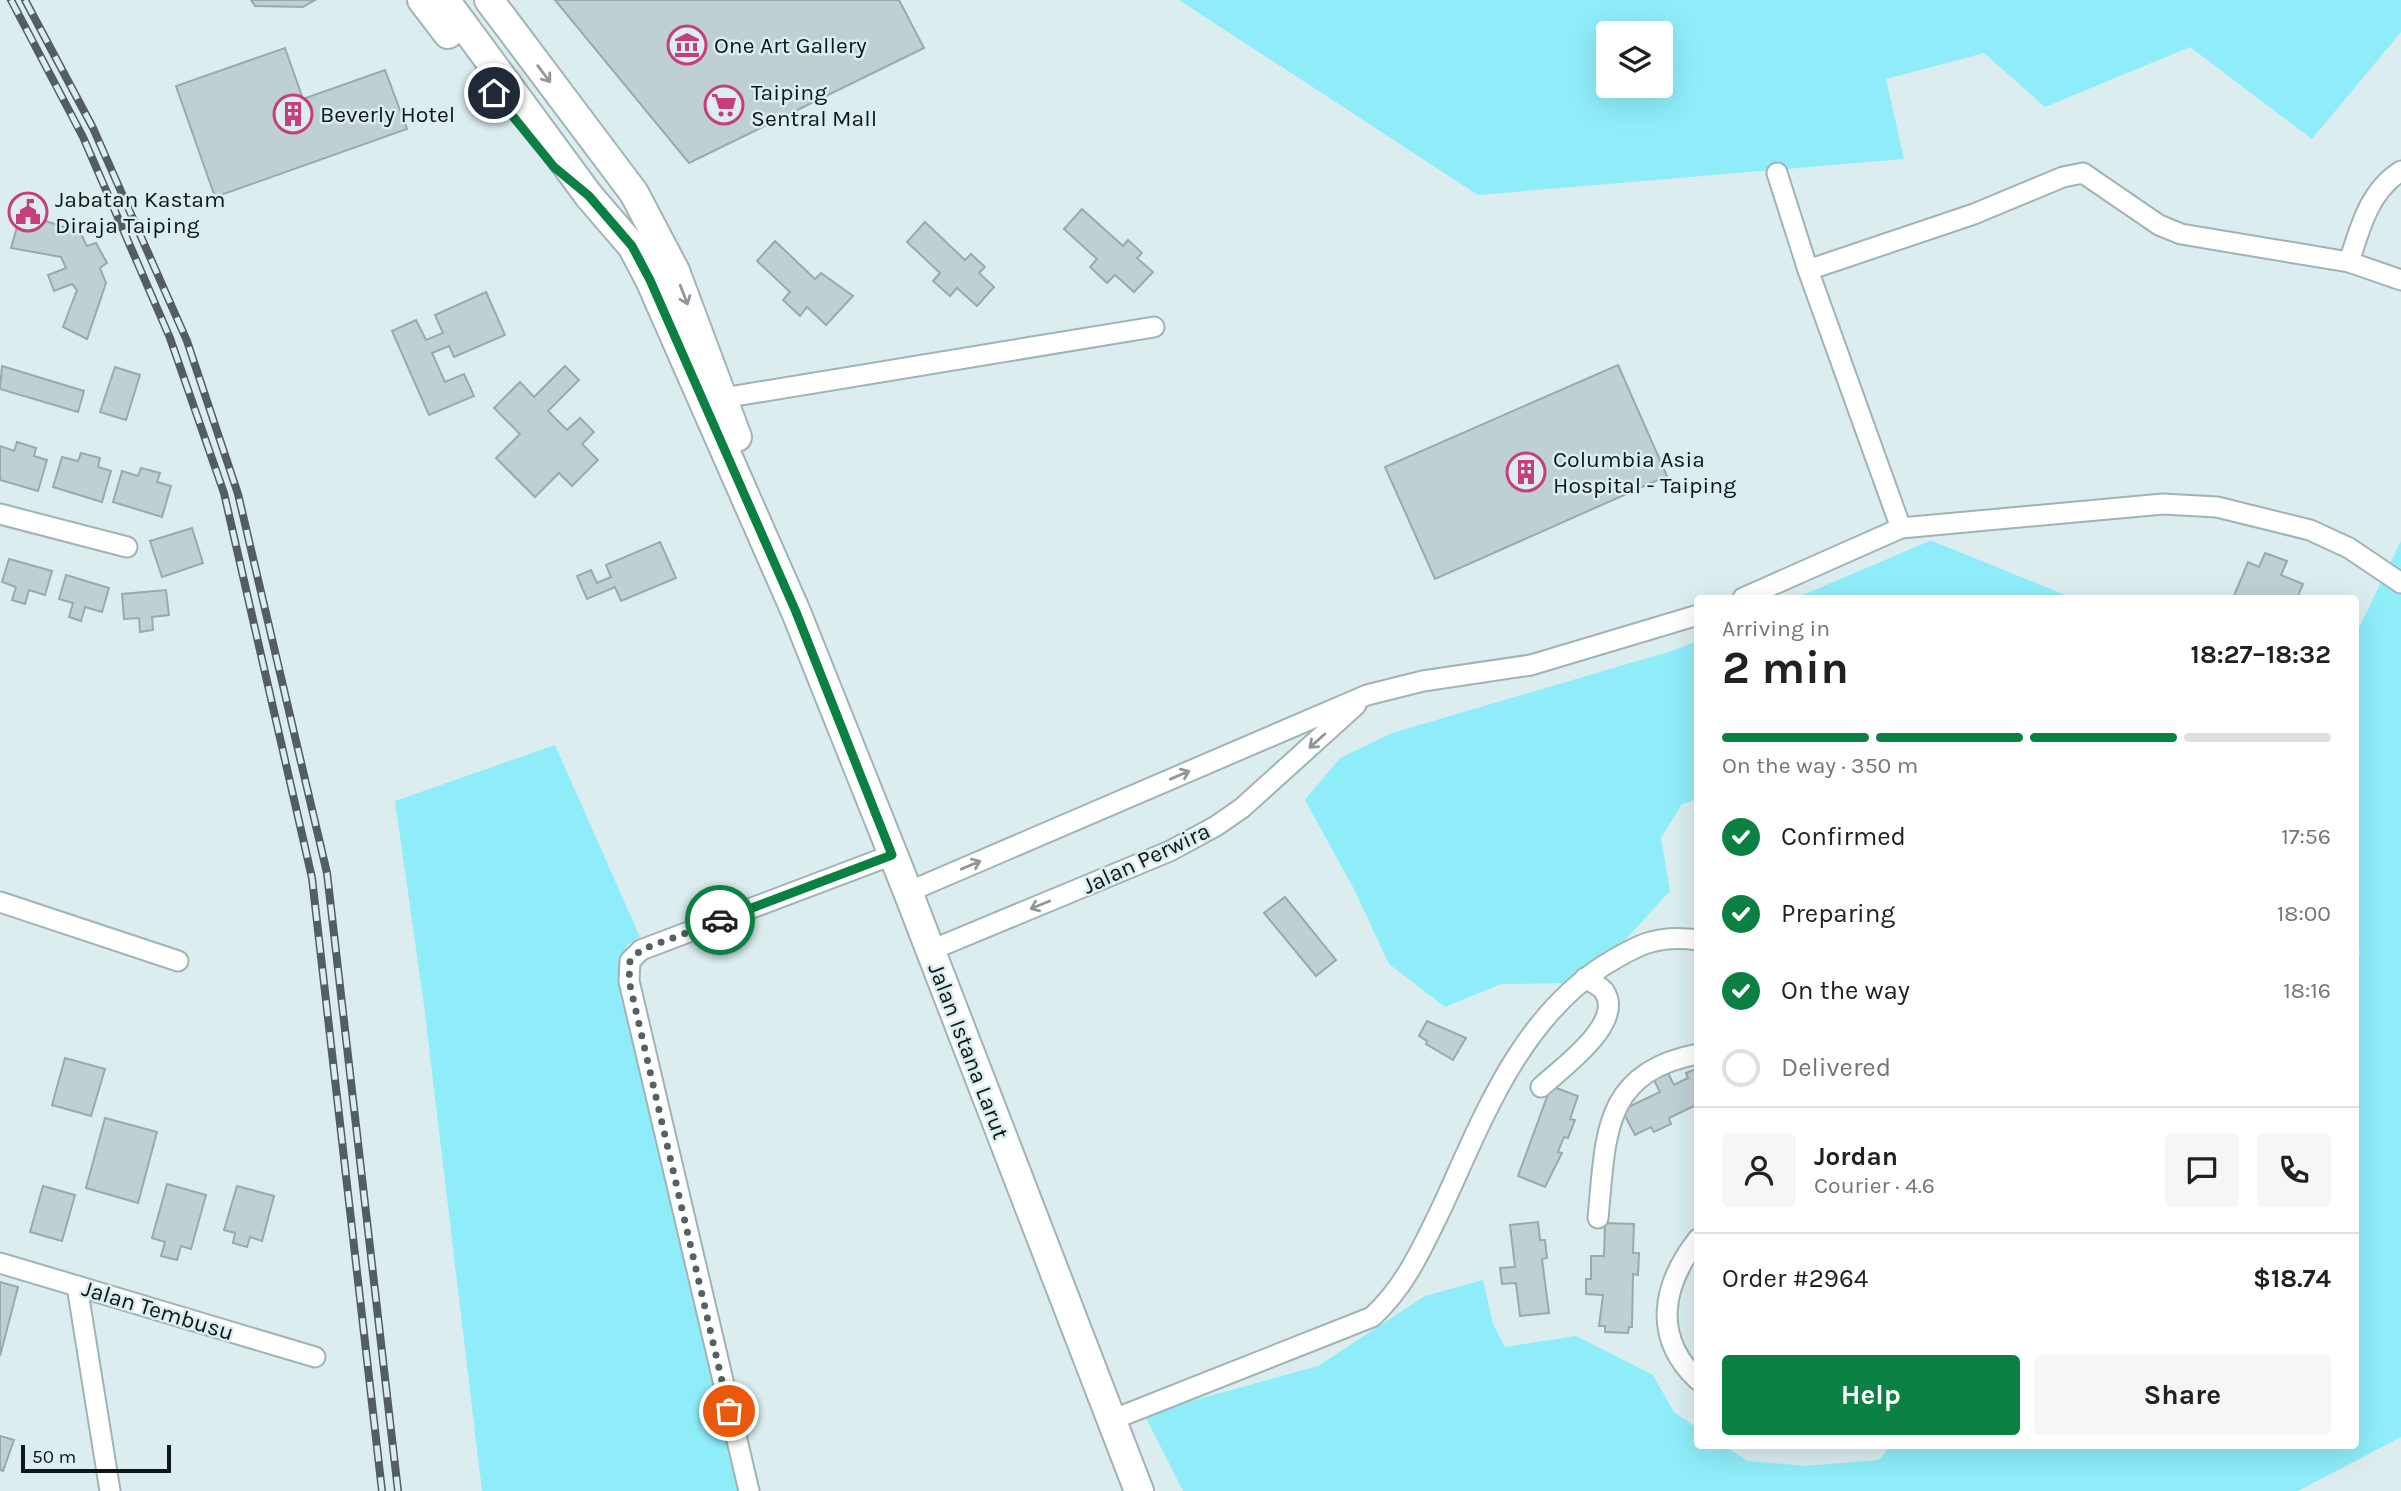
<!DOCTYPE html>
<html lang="en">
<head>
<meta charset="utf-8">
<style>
  :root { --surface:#fff; --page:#f6f6f6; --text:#202124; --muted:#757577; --line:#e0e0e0; --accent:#0b8043 }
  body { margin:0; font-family:Karla,sans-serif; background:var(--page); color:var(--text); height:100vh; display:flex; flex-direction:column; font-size:26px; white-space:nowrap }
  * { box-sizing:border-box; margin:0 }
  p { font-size:23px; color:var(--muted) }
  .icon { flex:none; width:38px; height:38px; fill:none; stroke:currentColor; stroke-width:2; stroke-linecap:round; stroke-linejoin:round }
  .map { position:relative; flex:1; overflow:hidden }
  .side { position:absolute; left:1694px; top:595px; width:665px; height:854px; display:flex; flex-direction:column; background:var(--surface); border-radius:7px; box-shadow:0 7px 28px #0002 }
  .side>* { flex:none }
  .fabs { position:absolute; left:1596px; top:21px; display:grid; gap:14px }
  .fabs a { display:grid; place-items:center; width:77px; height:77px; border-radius:7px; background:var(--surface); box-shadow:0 7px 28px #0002; font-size:35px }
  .scale { position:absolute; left:21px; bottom:18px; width:150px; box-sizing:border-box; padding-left:7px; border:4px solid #0f1617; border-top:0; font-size:19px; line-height:24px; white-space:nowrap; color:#0f1617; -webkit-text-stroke:5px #dbedef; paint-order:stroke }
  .pin { position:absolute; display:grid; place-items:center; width:60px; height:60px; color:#fff; margin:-30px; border:4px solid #fff; border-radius:50%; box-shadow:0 2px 7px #0007 }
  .courier { position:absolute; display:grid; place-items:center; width:70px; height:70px; margin:-35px; border:5px solid #0b8043; border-radius:50%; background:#fff; color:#222; box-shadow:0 2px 9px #0007 }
  .overview em { font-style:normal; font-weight:700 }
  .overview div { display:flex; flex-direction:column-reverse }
  .overview { display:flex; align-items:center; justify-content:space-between; height:119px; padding:0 28px }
  h1 { font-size:46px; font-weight:700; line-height:52px }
  .bar { display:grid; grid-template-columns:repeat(4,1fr); gap:10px 7px; align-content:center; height:84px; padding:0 28px }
  .bar i { height:9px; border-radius:5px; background:var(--line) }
  .bar .current { background:var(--accent) }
  .bar p { grid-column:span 4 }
  .line { display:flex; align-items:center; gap:18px; padding:0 28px; border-top:2px solid var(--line) }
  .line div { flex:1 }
  .round { display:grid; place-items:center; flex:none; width:74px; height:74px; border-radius:7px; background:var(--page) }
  ol { padding:0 28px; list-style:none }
  li { display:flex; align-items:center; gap:21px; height:77px }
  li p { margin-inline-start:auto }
  li .icon { padding:7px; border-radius:50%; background:var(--accent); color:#fff; stroke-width:4 }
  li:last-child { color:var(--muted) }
  li i { width:38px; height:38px; border:4px solid var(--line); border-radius:50% }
  .button { display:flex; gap:14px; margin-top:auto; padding:14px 28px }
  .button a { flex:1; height:80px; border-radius:7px; background:var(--accent); color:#fff; font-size:28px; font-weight:700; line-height:80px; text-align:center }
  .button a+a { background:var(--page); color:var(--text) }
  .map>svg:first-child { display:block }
  .green { fill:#8eedf9; fill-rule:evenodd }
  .building { fill:#bfd0d3; stroke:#99aaac; stroke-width:2 }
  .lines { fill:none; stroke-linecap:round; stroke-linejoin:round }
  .minor-casing { stroke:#a1b3b5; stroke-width:23 }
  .secondary-casing { stroke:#a1b3b5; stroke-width:32 }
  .minor { stroke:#fff; stroke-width:19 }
  .secondary { stroke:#fff; stroke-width:28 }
  .rail-casing { stroke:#545e60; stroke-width:8 }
  .rail { stroke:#dbedef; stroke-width:5; stroke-dasharray:16; stroke-linecap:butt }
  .oneway { stroke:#939697 }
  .done { stroke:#566163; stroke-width:7; stroke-dasharray:0 12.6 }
  .route { stroke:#0b8043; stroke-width:9 }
  .labels { text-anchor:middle; stroke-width:5; stroke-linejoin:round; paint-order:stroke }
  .poi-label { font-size:23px; fill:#0f1617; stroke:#dbedef; text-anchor:start }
  .street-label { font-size:23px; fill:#0f1617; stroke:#dbedef }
</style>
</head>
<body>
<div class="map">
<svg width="2401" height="1491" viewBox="0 0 2401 1491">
  <rect width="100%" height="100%" fill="#dbedef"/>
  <g class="green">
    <path d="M1179 0H2401V32L2312 139 2190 47 2045 107 1984 53 1886 79 1904 159 1478 195ZM1608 33H1661V86H1608Z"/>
    <polygon points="1932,540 1932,541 2073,598 1796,598"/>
    <polygon points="2401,541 2401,1437 2298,1491 1183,1491 1144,1414 1318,1366 1425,1296 1483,1280 1493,1324 1505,1347 1576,1336 1653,1375 1674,1412 1697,1428 1698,1446 1724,1446 1748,1461 1806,1466 1879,1460 1890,1446 2356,1446 2356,964 2361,951 2356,949 2356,634"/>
    <polygon points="1697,641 1697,800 1682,804 1661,838 1670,891 1626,939 1568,983 1501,984 1445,1007 1389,964 1355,891 1305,800 1340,758 1392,733 1675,650"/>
    <polygon points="555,745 640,937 627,945 620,972 744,1491 482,1491 424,1005 395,801"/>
  </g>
  <g class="building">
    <polygon points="251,0 315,0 303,7 255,6"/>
    <polygon points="555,0 899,0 924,48 689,163"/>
    <polygon points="285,48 303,99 385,70 407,129 215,197 176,86"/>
    <polygon points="1082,209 1123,246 1128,240 1142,253 1137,258 1153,272 1134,292 1115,275 1107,283 1090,267 1097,259 1064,229"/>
    <polygon points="21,213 80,232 87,246 96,243 107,263 100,268 106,283 87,339 63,327 77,290 72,284 54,291 48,275 66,268 61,257 11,248"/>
    <polygon points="925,222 965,260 971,254 985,267 979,273 994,287 977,306 957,288 950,296 933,281 940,273 907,242"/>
    <polygon points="775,241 815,279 821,273 853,296 826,325 807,307 800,316 783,300 790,292 757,261"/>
    <polygon points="486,292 505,335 454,357 449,346 432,353 445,382 464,374 474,396 429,415 392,331 416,320 426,340 443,333 435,315"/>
    <polygon points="1618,365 1667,476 1435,579 1385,467"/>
    <polygon points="2,366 84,391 78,412 0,389"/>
    <polygon points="565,366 579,380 548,411 567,430 580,418 594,432 582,444 598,460 572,486 559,473 535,497 496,458 520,434 494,408 520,382 534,397"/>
    <polygon points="115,367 140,375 126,420 100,412"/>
    <polygon points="17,442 36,448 34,456 47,460 38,491 0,480 0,446 14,451"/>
    <polygon points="81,453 100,458 98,467 111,471 102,502 53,487 62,457 78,461"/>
    <polygon points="141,468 160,473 157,482 171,486 162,517 113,502 122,471 138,476"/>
    <polygon points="192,528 203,563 162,577 150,541"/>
    <polygon points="660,542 676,578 621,601 615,587 587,599 577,576 591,570 597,583 611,577 606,565"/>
    <polygon points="2265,553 2287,561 2281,575 2303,584 2297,598 2233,598 2248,562 2259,567"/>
    <polygon points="9,559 52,571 45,595 29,590 25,604 12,600 16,587 2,582"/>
    <polygon points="66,575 109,588 102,612 85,607 81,621 69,617 73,603 59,599"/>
    <polygon points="166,590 169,615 152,617 153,630 140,632 139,618 124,619 122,594"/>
    <polygon points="1285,897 1336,960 1316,976 1264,913"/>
    <polygon points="1427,1021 1466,1038 1453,1060 1426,1044 1427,1041 1419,1036"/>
    <polygon points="65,1058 105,1069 91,1116 52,1105"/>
    <polygon points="1698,1068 1698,1104 1669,1118 1671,1124 1654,1132 1651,1127 1635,1135 1622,1110 1660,1092 1653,1078 1667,1071 1674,1085 1688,1078 1686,1073"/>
    <polygon points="1551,1086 1578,1096 1570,1119 1575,1120 1568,1138 1564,1137 1558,1152 1562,1153 1545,1187 1518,1176"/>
    <polygon points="105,1118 157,1132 138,1203 86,1188"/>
    <polygon points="167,1184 206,1195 191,1249 181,1246 177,1260 161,1256 165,1242 152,1238"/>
    <polygon points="43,1186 75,1195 62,1241 30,1232"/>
    <polygon points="237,1186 274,1196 262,1241 250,1237 247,1247 233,1243 235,1233 224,1230"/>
    <polygon points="1538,1222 1540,1240 1545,1240 1547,1258 1542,1259 1549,1313 1520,1316 1516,1283 1502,1284 1500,1268 1515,1267 1510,1225"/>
    <polygon points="1605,1223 1634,1224 1633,1253 1639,1253 1638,1275 1633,1274 1632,1327 1629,1327 1628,1333 1605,1332 1605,1326 1599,1326 1603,1295 1586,1294 1586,1279 1591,1279 1591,1256 1604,1256"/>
    <polygon points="0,1282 18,1287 0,1356"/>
    <polygon points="0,1436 14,1440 3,1471 0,1470"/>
  </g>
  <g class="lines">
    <defs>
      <g id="minor">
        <polyline points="1777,173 1808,270 1901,528"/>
        <path d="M2349 262C2360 228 2369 191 2401 171"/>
        <polyline points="1808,270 1974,214 2063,177 2083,173 2159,225 2181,234 2349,262 2401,280"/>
        <polyline points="723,398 1154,327"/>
        <polyline points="0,514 127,547"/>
        <polyline points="1743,598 1901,528 2163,504 2217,507 2310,530 2349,548 2401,583"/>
        <polyline points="908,892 1367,695 1423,681 1531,665 1698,615"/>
        <polyline points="0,902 178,961"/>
        <polyline points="929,951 1170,851 1216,826 1242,808 1356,705"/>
        <path d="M1541 1087C1560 1069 1626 1023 1604 991 1600 986 1590 981 1585 978"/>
        <path d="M1598 1218C1606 1138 1601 1072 1698 1054"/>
        <path d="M1698 1239C1662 1285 1652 1337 1698 1380"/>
        <polyline points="0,1263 315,1357"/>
        <polyline points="77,1286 110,1491"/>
        <path d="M1114 1419 1372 1317C1406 1286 1423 1246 1443 1205 1483 1118 1519 1021 1603 966 1637 945 1657 934 1698 940"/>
        <polyline points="749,1491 629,981 630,961 641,950 892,855"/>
      </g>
      <g id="secondary">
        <polyline points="422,0 448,34"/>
        <polyline points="445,0 589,196 632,246 650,280 796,612 908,892 1139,1491"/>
        <polyline points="489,0 634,193 675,271 737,437"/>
      </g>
    </defs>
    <use href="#minor" class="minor-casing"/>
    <use href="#secondary" class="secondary-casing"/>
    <use href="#minor" class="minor"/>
    <use href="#secondary" class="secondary"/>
    <defs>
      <g id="rail">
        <polyline points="11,0 83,137 170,338 224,493 312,878 382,1491"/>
        <polyline points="25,0 93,128 187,341 238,494 327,873 398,1491"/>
      </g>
    </defs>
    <use href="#rail" class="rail-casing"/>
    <use href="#rail" class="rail"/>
  </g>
  <defs><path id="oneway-shaft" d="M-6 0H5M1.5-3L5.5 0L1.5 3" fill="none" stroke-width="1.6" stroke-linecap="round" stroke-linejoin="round" transform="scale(1.75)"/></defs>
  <g class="oneway">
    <use href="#oneway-shaft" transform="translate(544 74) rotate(53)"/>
    <use href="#oneway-shaft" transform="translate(684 295) rotate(69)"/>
    <use href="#oneway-shaft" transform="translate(1317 741) rotate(138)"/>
    <use href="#oneway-shaft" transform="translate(1180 775) rotate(-23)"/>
    <use href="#oneway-shaft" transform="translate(971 865) rotate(-23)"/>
    <use href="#oneway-shaft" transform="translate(1040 905) rotate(158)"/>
  </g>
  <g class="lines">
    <polyline class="done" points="720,920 641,950 630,961 629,981 729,1411"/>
    <polyline class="route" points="494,93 554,167 589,196 632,246 650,280 796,612 892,855 720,920"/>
  </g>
  <defs>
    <symbol id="museum-ring" viewBox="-11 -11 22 22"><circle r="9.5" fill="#dbedef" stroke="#c63e7d" stroke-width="1.5"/><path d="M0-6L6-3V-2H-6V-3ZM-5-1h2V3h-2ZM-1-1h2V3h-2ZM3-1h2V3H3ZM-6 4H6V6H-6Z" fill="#c63e7d"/></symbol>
    <symbol id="supermarket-ring" viewBox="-11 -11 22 22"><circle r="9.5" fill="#dbedef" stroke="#c63e7d" stroke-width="1.5"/><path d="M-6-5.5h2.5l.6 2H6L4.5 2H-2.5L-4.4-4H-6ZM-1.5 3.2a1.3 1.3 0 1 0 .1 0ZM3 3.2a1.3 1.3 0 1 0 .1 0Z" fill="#c63e7d"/></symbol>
    <symbol id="building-ring" viewBox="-11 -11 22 22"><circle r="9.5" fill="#dbedef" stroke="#c63e7d" stroke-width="1.5"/><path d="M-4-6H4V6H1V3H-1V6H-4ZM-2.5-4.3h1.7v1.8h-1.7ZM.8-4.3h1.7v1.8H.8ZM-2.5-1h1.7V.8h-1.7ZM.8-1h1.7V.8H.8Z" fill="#c63e7d"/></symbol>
    <symbol id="civic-ring" viewBox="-11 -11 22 22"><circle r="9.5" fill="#dbedef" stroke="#c63e7d" stroke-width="1.5"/><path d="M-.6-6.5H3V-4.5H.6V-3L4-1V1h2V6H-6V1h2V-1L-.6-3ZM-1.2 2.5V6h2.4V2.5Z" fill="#c63e7d"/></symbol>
  </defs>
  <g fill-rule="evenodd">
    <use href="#museum-ring" x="665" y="23" width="44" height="44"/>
    <use href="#supermarket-ring" x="702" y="83" width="44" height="44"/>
    <use href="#building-ring" x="271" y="92" width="44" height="44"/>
    <use href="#civic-ring" x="6" y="190" width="44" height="44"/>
    <use href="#building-ring" x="1504" y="450" width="44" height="44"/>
  </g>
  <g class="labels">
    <g class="poi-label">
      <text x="714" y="53">One Art Gallery</text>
      <text x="751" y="100">Taiping<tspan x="751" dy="26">Sentral Mall</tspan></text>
      <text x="320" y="122">Beverly Hotel</text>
      <text x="55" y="207">Jabatan Kastam<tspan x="55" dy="26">Diraja Taiping</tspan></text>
      <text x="1553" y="467">Columbia Asia<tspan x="1553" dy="26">Hospital - Taiping</tspan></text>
    </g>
    <g class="street-label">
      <text transform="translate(1146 858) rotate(-25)" y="8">Jalan Perwira</text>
      <text transform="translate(969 1051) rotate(69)" y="8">Jalan Istana Larut</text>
      <text transform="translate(158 1310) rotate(17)" y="8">Jalan Tembusu</text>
    </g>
  </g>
</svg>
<div class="fabs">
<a><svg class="icon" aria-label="layers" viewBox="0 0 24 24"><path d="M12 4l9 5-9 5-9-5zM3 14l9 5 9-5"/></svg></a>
</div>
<div class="scale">50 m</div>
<div class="pin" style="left:729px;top:1411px;background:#ea580c"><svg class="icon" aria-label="bag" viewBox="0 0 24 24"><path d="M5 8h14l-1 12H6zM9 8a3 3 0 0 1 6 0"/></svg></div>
<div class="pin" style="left:494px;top:93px;background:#1f2937"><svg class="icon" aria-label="home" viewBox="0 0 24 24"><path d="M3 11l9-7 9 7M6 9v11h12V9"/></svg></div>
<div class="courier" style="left:720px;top:920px"><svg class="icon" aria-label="car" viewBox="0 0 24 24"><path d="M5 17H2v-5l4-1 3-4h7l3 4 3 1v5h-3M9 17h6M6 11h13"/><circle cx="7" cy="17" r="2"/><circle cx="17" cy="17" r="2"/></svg></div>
<section class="side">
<div class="overview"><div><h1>2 min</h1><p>Arriving in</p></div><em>18:27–18:32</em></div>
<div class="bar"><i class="current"></i><i class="current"></i><i class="current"></i><i></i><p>On the way · 350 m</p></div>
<ol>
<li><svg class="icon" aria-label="check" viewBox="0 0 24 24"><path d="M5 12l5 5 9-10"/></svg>Confirmed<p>17:56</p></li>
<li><svg class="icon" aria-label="check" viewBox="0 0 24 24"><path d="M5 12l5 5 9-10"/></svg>Preparing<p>18:00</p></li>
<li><svg class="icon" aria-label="check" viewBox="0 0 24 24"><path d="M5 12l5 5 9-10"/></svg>On the way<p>18:16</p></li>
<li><i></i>Delivered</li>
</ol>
<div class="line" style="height:126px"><a class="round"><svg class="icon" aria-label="person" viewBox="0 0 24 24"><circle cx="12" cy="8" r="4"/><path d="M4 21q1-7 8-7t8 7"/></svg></a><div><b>Jordan</b><p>Courier · 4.6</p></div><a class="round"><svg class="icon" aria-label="chat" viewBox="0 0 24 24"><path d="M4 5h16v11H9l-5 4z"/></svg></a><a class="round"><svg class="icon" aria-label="phone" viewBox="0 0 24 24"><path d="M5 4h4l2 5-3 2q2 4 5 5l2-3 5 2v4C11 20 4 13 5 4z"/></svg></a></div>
<div class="line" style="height:91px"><div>Order #2964</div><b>$18.74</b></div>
<div class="button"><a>Help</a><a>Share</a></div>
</section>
</div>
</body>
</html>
